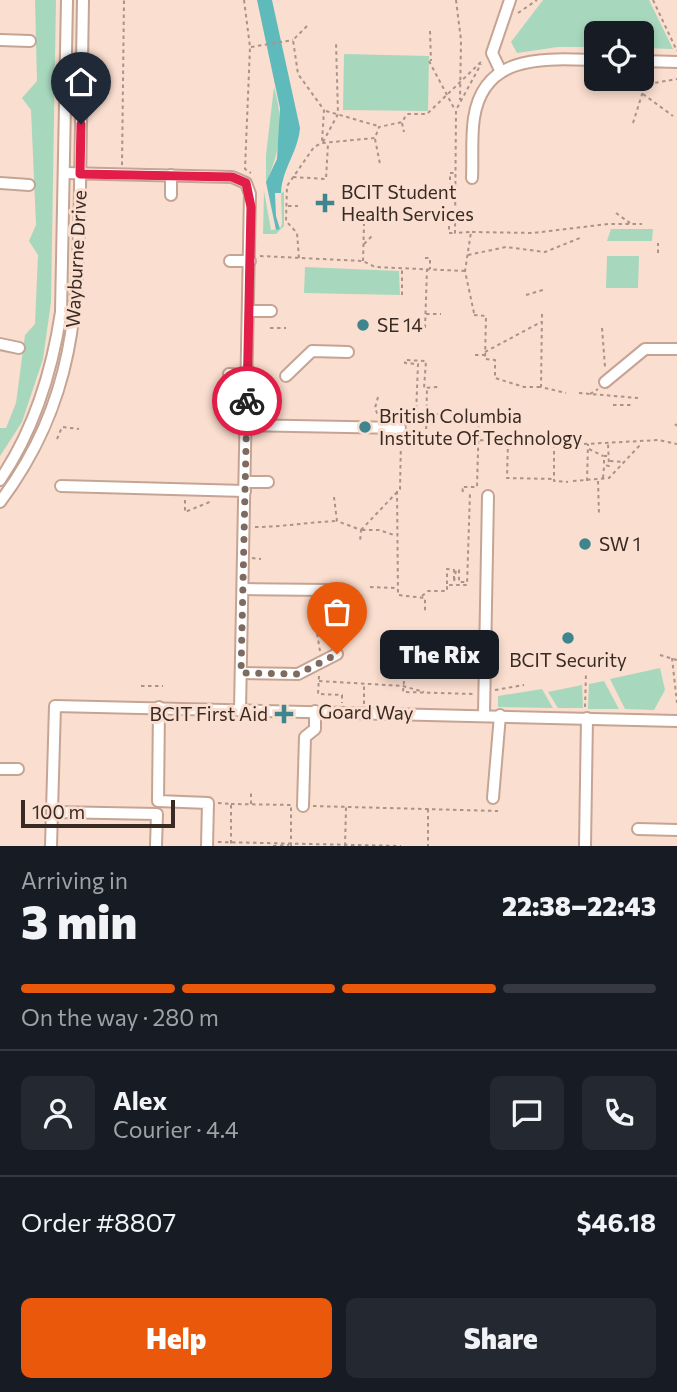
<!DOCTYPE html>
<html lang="en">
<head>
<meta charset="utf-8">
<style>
  :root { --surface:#171b24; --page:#242831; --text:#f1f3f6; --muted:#9ea1a6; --line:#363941; --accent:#ea580c }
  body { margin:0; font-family:Commissioner,sans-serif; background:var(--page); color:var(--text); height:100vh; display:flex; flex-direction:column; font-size:26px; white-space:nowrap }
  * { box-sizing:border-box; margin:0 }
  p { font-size:23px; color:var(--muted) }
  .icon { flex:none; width:38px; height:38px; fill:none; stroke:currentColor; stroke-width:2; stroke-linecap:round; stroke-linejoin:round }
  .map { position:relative; height:846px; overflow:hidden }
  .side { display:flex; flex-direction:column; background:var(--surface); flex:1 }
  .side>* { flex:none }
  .tools { position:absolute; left:584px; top:21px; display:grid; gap:14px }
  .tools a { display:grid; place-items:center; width:70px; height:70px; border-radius:10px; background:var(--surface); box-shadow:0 4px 10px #0003; font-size:35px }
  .scale { position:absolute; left:21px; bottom:18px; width:154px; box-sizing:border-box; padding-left:7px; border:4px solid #392b24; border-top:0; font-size:19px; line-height:24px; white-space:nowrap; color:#392b24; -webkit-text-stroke:5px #fadecf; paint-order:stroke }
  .pin { position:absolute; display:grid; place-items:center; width:60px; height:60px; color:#fff; margin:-72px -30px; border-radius:50% 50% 50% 0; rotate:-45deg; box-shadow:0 0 7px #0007 }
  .pin .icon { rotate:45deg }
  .courier { position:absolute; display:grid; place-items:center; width:70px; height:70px; margin:-35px; border:5px solid #e11d48; border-radius:50%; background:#fff; color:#222; box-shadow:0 2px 9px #0007 }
  .bubble { position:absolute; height:49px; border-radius:10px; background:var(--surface); box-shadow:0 4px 10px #0003; font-size:23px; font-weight:800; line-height:49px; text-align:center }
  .headline em { font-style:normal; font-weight:800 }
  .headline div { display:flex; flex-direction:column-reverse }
  .headline { display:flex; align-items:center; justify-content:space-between; height:119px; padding:0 21px }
  h1 { font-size:46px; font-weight:800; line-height:52px }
  .bar { display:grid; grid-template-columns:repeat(4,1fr); gap:10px 7px; align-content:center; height:84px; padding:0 21px }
  .bar i { height:9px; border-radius:5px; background:var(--line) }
  .bar .selected { background:var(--accent) }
  .bar p { grid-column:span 4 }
  .line { display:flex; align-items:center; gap:18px; padding:0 21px; border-top:2px solid var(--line) }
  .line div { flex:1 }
  .round { display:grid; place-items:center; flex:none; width:74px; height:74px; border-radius:10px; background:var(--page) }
  .primary-button { display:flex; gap:14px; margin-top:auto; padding:14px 21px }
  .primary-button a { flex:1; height:80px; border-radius:10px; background:var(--accent); color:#fff; font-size:28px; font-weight:800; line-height:80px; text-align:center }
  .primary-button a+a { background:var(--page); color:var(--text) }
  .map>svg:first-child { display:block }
  .green { fill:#a7d8bd }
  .water { fill:#5ebabb }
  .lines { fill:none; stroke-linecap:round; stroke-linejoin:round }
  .minor-casing { stroke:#c6a493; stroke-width:14 }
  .path { stroke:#aa9488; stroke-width:2; stroke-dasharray:3.5 3.5; stroke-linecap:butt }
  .minor { stroke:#fff; stroke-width:10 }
  .done { stroke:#7d6a60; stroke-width:7; stroke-dasharray:0 12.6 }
  .route { stroke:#e11d48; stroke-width:9 }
  .poi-dot { fill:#3e858d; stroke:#fadecf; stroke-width:2.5 }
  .labels { text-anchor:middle; stroke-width:6; stroke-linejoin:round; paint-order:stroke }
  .poi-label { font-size:19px; fill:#392b24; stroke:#fadecf; text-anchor:start }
  .street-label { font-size:19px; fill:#392b24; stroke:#fadecf }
</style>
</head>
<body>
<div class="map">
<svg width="677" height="846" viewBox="0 0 677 846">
  <rect width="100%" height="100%" fill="#fadecf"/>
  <g class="green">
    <polygon points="35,0 56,0 51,302 43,359 22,422 0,456 0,428 6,428 16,403 25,335 35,324 38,255 29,241 36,225 31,110 22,98 37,81"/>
    <polygon points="543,0 649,0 673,49 642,48 642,33 597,33 597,47 558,47 517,53 511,42"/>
    <polygon points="344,54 429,56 428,111 343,110"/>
    <path d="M274 87C284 121 281 150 266 182V155Z"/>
    <polygon points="264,191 271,230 280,229 282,224 281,193 284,192 284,226 276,234 263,234"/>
    <polygon points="611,229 653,229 652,241 607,241"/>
    <polygon points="607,256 639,256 638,288 606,288"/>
    <polygon points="305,267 399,271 400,295 304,293"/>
    <polygon points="660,668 665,690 654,710 625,709 610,679"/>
    <polygon points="604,681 619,709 588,709 589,684"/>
    <polygon points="582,685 583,708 558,708 548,692"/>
    <polygon points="542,689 553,708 498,707 498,696"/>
  </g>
  <path class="water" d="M257 0H272L300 128C298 152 282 169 281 193H275L276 216 280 229 276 230 266 182 277 159 280 108Z"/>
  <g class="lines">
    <defs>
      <g id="minor">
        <polyline points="0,40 30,41"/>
        <polyline points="642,61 677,62"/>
        <polyline points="501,72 492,53 510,0"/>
        <polyline points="64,173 232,177 246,183 250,194 240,709"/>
        <path d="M472 178C473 158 471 137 474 118 484 52 547 59 597 60"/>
        <polyline points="0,183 29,185"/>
        <polyline points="171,195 171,175"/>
        <polyline points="230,261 250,261"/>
        <polyline points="249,311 271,311"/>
        <polyline points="0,344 19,348"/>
        <polyline points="229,374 248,375"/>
        <polyline points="286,376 312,351 348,352"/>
        <polyline points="605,382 645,349 677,349"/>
        <polyline points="246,425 400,428"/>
        <path d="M0 480C34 430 52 372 61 312L67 0"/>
        <polyline points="245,482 268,482"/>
        <polyline points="61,486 245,491"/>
        <path d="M0 502C76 400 78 309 80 187 81 125 82 62 83 0"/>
        <polyline points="243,589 328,590"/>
        <polyline points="241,673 298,674 337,654"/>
        <polyline points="159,707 158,801 208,803 207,846"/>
        <polyline points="484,714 488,496"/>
        <polyline points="0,769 18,769"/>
        <polyline points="493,798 500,715"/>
        <polyline points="303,806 305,737 315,729 315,711"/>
        <polyline points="52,812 157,814 156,846"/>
        <polyline points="638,829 677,830"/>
        <polyline points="51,846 55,706 677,721"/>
        <polyline points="585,846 587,718"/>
      </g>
    </defs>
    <use href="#minor" class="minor-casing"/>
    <g class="path">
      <polyline points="244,0 250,47 245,169 251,173"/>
      <polyline points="456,0 461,40 460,100"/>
      <polyline points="653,0 677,51"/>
      <polyline points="518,13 537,0"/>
      <polyline points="307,26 293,40 298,74 324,110 322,142"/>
      <polyline points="430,31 431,61"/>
      <polyline points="251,47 293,40"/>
      <polyline points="429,61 455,110"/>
      <polyline points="643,94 673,116"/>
      <polyline points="326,111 378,126"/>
      <polyline points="402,123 404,132"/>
      <polyline points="633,123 644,88 654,83 677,79"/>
      <polyline points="375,139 380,164"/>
      <polyline points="323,142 338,114 336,42"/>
      <polyline points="122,165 124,0"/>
      <polyline points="293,177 326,179 328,144"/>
      <polyline points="446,190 450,190 450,173 456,173"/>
      <polyline points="288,206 298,206"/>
      <polyline points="616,213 630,223"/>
      <polyline points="445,216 449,216 449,233 455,233"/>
      <polyline points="472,232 533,233 608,224 642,224"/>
      <polyline points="364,244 373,235"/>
      <polyline points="658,253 658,243"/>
      <polyline points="468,255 506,247 545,252 580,238"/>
      <polyline points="260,256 363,261 375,267 465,271"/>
      <polyline points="299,258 297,233 286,221 287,186 314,147 322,143 375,138 379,127 402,122 407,114 427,114 483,60"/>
      <polyline points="425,258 430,258 430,269"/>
      <polyline points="363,261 364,224"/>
      <polyline points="402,295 402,269"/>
      <polyline points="526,295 543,290"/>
      <polyline points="474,313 465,271 471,232 455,233 456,110 481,64"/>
      <polyline points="426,314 441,314"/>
      <polyline points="542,314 541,387 566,393"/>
      <polyline points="474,315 486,316 485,359 495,360 495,378 524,387 541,387"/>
      <polyline points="270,328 286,328"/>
      <polyline points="425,328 427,269"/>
      <polyline points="602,328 605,367"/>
      <polyline points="485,352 541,322"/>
      <polyline points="475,355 484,355"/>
      <polyline points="579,393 638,398"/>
      <polyline points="590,394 598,389"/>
      <polyline points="378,397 375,408 379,418"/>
      <polyline points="613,405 633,405"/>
      <polyline points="439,414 416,414 418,364 405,363 405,360 426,361 424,388 439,387"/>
      <polyline points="675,424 677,426"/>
      <polyline points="426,436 427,388"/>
      <polyline points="57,439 62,427 79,429"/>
      <polyline points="473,440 559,443"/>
      <polyline points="508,442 507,478 554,479"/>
      <polyline points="554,444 554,481 568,482"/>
      <polyline points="584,444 659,440 677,444"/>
      <polyline points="589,449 603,456"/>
      <polyline points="607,456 604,456 604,465 609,466 608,444"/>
      <polyline points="610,461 624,462"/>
      <polyline points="603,478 604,467"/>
      <polyline points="573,481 609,478 641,444"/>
      <polyline points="587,481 588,444"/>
      <polyline points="598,481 599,514"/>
      <polyline points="397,491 398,595 425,598 425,612"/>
      <polyline points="463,492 462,487 477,487 479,416"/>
      <polyline points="334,497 337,521 361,530 360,542"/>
      <polyline points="185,500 185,512 212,501"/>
      <path d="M255 527C283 527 309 522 337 521"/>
      <polyline points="361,530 400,489 401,440"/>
      <polyline points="362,530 379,530 394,535"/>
      <polyline points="252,558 261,559"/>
      <polyline points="447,584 447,569 454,570 454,582 456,570 459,570 459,582 467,582"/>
      <polyline points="370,587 397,588"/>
      <polyline points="337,588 350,586"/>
      <polyline points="422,596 428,591 447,591 447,585 467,585 470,493"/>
      <polyline points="326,627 327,600"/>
      <polyline points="320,651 316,627 335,627"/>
      <polyline points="660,655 677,660"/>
      <polyline points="672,658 677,703"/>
      <polyline points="319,676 318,694 342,695 342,703"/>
      <polyline points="319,681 403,686 424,692"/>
      <polyline points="404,681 403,692 475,694"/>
      <polyline points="141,686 163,686"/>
      <polyline points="495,690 524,685"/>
      <polyline points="364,704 364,685"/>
      <polyline points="585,707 586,673"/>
      <polyline points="218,803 231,804 231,846"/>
      <polyline points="231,804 293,805"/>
      <polyline points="251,804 251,791"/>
      <polyline points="313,806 498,811"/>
      <polyline points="428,809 428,846"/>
      <polyline points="218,842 401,846"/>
      <polyline points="273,846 289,845"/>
      <polyline points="291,846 291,805"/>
      <polyline points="345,846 346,807"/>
    </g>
    <use href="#minor" class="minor"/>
  </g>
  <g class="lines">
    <polyline class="done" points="247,401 241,673 298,674 337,654"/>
    <polyline class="route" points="81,124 80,174 232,177 246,183 251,207 247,401"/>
  </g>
  <g class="poi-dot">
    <path d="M321.5 192.5h7v7h7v7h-7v7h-7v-7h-7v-7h7z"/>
    <circle cx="363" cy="325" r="7"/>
    <circle cx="365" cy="427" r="7"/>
    <circle cx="585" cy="544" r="7"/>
    <circle cx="568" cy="638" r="7"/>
    <path d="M280.5 703.5h7v7h7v7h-7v7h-7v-7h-7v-7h7z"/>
  </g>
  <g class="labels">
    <g class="poi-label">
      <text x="341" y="199">BCIT Student<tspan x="341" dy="22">Health Services</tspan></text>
      <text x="377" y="332">SE 14</text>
      <text x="379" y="423">British Columbia<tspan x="379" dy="22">Institute Of Technology</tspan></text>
      <text x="599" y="551">SW 1</text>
      <text x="568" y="667" text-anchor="middle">BCIT Security</text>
      <text x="268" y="721" text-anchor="end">BCIT First Aid</text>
    </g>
    <g class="street-label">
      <text transform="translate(76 259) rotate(-87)" y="7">Wayburne Drive</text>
      <text transform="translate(366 712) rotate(1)" y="7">Goard Way</text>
    </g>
  </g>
</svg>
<div class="tools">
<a><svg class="icon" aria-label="locate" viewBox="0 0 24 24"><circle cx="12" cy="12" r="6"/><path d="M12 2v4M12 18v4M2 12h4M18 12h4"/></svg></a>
</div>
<div class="scale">100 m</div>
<div class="pin" style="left:337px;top:654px;background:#ea580c"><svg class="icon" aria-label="bag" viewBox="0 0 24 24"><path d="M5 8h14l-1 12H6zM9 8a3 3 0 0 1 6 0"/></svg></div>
<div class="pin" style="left:81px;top:124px;background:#1f2937"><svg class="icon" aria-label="home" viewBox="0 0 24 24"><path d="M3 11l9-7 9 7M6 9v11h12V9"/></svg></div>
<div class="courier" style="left:247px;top:401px"><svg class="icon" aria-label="bike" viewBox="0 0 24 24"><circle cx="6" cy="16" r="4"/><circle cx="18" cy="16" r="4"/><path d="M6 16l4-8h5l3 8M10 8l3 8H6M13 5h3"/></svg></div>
<div class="bubble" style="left:380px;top:630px;width:119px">The Rix</div>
</div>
<section class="side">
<div class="headline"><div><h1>3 min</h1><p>Arriving in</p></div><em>22:38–22:43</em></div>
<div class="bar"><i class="selected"></i><i class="selected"></i><i class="selected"></i><i></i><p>On the way · 280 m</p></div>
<div class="line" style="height:126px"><a class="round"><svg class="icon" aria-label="person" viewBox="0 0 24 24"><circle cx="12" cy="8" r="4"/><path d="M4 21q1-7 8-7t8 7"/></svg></a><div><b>Alex</b><p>Courier · 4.4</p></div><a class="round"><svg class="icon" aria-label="chat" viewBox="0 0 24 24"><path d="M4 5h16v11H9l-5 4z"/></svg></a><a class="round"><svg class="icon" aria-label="phone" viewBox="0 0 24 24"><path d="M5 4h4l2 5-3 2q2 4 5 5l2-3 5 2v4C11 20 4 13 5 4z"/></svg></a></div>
<div class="line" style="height:91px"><div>Order #8807</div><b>$46.18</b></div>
<div class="primary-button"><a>Help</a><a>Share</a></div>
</section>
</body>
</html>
